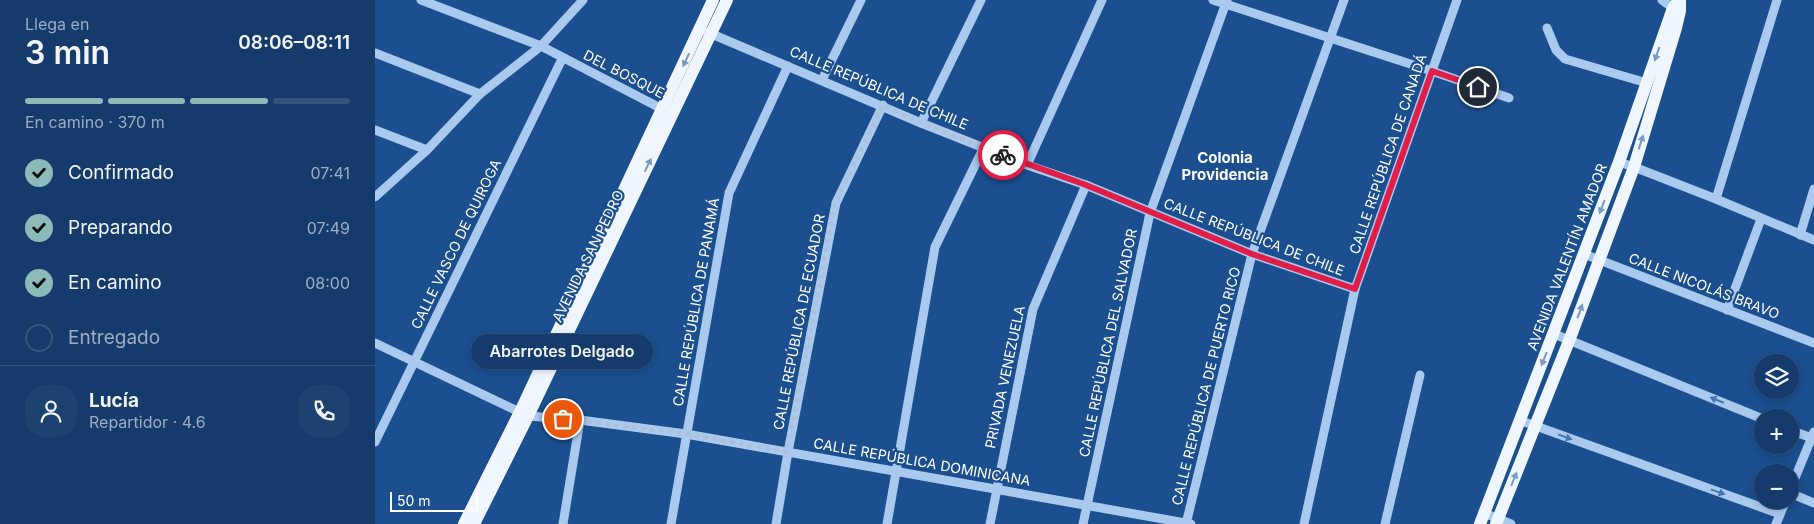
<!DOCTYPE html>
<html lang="es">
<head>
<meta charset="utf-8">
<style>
  :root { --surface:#143b6b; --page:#1d4271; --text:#f1f3f6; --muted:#9dadc1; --line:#33557e; --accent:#8bbbb9 }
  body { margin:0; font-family:Inter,sans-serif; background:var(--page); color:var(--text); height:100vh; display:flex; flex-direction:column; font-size:19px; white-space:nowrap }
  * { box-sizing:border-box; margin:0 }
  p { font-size:16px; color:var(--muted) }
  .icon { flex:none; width:28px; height:28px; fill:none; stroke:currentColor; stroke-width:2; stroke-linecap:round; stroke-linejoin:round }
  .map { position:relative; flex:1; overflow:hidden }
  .sheet { display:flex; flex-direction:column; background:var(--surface); width:375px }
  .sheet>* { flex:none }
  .buttons { position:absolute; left:1379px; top:354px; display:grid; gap:10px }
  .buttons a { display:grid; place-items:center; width:45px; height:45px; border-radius:50%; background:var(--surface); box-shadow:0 2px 8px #0003,0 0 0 1px var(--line); font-size:25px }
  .scale { position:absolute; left:15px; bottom:12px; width:88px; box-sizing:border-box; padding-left:5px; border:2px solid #fff; border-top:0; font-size:14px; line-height:18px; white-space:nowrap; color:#fff; -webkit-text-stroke:4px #1b4f8f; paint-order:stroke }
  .pin { position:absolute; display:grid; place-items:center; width:42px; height:42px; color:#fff; margin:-21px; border:2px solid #fff; border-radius:50%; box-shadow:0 1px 5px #0007 }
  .courier { position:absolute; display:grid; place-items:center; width:50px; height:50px; margin:-25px; border:4px solid #e11d48; border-radius:50%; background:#fff; color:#222; box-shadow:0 1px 6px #0007 }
  .bubble { position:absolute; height:35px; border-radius:18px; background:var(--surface); box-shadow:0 2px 8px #0003,0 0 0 1px var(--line); font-size:16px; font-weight:600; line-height:35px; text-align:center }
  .head em { font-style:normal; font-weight:600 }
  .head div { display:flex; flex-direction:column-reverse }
  .head { display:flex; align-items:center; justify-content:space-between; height:85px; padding:0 25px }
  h1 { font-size:32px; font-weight:600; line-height:38px }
  .bar { display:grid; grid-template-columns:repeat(4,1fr); gap:8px 5px; align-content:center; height:60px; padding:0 25px }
  .bar i { height:6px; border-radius:4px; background:var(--line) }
  .bar .current { background:var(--accent) }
  .bar p { grid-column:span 4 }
  .line { display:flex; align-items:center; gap:12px; padding:0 25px; border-top:1px solid var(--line) }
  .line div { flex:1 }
  .round { display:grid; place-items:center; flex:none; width:52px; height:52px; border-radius:20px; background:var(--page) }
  ol { padding:0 25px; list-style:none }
  li { display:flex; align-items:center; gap:15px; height:55px }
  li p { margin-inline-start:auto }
  li .icon { padding:5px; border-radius:50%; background:var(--accent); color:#111; stroke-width:4 }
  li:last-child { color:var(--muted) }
  li i { width:28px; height:28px; border:2px solid var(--line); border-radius:50% }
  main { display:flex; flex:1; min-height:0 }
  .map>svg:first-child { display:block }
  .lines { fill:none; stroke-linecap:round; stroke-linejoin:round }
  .minor { stroke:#a9c9ee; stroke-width:9 }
  .major { stroke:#f0f6ff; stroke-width:12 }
  .oneway { fill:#7b9ac1 }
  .oneway2 { fill:#4674ac }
  .done { stroke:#afc1d8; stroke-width:5; stroke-dasharray:0 9 }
  .route { stroke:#e11d48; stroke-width:6 }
  .labels { text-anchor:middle; stroke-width:4.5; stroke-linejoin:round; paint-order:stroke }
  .street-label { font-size:14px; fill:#fff; stroke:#1b4f8f }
  .neighbourhood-label { font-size:15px; font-weight:bold; fill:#fff; stroke:#1b4f8f }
</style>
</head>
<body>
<main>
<section class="sheet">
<div class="head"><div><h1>3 min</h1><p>Llega en</p></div><em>08:06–08:11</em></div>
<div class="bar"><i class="current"></i><i class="current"></i><i class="current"></i><i></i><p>En camino · 370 m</p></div>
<ol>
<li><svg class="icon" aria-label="check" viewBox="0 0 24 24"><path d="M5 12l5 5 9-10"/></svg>Confirmado<p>07:41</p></li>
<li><svg class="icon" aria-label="check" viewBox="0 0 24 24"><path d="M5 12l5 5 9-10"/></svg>Preparando<p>07:49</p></li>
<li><svg class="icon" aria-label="check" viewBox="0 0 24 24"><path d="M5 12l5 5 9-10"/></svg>En camino<p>08:00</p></li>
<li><i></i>Entregado</li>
</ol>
<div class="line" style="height:90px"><a class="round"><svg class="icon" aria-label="person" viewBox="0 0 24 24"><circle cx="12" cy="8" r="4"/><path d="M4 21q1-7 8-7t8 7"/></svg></a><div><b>Lucía</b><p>Repartidor · 4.6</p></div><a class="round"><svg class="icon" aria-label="phone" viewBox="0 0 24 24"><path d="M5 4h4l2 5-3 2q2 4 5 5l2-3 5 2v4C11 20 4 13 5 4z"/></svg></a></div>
</section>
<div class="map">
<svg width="1439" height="524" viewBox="0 0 1439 524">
  <rect width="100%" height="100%" fill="#1b4f8f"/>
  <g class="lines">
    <g class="minor">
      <polyline points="46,0 166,46 291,111"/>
      <polyline points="838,0 1057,71 1134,98"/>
      <polyline points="1287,0 1301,10"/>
      <polyline points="1172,28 1181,50 1190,59 1272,83"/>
      <polyline points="332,32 546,123 652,165 711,185 877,254 980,289"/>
      <polyline points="0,53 105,94"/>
      <polyline points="447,80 486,0"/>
      <polyline points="546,123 606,0"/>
      <polyline points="0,130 52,150"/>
      <polyline points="1244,162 1259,167 1341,199 1439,240"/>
      <polyline points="652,165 727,0"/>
      <polyline points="0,197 52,150 105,94 166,46 208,0"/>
      <polyline points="1341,199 1402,0"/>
      <polyline points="1425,235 1439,189"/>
      <polyline points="1209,254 1439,343"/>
      <polyline points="1352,310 1386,219"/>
      <polyline points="1179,334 1388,419"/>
      <polyline points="0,343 153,416 205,420 311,434 816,524"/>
      <polyline points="1144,420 1405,514"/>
      <polyline points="1415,430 1437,438"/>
      <polyline points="0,442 187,59"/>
      <polyline points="1415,490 1439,432"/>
      <polyline points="1415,493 1439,503"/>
      <polyline points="1109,513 1136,524"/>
      <polyline points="188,524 205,420"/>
      <polyline points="296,524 354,193 413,66"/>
      <polyline points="401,524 413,452 461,203 508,105"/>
      <polyline points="512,524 560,247 609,147"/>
      <polyline points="615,524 658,309 711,185"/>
      <polyline points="708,524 775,213 852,0"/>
      <polyline points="811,524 877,254 969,0"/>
      <polyline points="929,524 980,289 1082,0"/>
      <polyline points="1010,524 1045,375"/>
      <polyline points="1401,524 1411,500"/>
    </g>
    <g class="major">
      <polyline points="89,524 145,412 338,0"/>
      <polyline points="99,524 153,416 352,0"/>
      <polyline points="1105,524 1244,162 1298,8 1304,0"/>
      <polyline points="1121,524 1194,341 1259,167 1301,28 1305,11 1305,0"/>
    </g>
  </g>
  <defs><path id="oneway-solid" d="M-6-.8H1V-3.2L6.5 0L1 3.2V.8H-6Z" transform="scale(1.25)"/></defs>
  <g class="oneway">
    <use href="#oneway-solid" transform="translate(1282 54) rotate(109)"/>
    <use href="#oneway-solid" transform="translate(311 60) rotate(115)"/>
    <use href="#oneway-solid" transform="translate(1266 142) rotate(-73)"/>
    <use href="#oneway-solid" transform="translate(273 165) rotate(-64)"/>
    <use href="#oneway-solid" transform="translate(1227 207) rotate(111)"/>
    <use href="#oneway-solid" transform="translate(1205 311) rotate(-70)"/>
    <use href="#oneway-solid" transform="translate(1169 359) rotate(112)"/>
    <use href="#oneway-solid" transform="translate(1139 479) rotate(-68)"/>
  </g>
  <g class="oneway2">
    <use href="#oneway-solid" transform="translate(1342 400) rotate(-158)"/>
    <use href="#oneway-solid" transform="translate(1190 437) rotate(20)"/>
    <use href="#oneway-solid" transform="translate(1343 492) rotate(20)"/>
  </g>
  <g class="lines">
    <polyline class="done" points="188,419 311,434 412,452 460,203 508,105 546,123 628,155"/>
    <polyline class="route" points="628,155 711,185 877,254 980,289 1057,71 1103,87"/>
  </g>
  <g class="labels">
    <g class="street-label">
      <text transform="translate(249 74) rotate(27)" y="5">DEL BOSQUE</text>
      <text transform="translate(504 88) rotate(23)" y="5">CALLE REPÚBLICA DE CHILE</text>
      <text transform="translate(1013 154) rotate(-71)" y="5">CALLE REPÚBLICA DE CANADÁ</text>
      <text transform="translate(879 237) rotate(21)" y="5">CALLE REPÚBLICA DE CHILE</text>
      <text transform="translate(81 244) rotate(-64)" y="5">CALLE VASCO DE QUIROGA</text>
      <text transform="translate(213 256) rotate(-64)" y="5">AVENIDA SAN PEDRO</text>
      <text transform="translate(1192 257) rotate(-69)" y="5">AVENIDA VALENTÍN AMADOR</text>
      <text transform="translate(1329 286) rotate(21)" y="5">CALLE NICOLÁS BRAVO</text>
      <text transform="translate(321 302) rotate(-80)" y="5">CALLE REPÚBLICA DE PANAMÁ</text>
      <text transform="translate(424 322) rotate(-79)" y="5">CALLE REPÚBLICA DE ECUADOR</text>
      <text transform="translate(733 343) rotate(-78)" y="5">CALLE REPÚBLICA DEL SALVADOR</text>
      <text transform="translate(630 377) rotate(-78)" y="5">PRIVADA VENEZUELA</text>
      <text transform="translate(831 386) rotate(-76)" y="5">CALLE REPÚBLICA DE PUERTO RICO</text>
      <text transform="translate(547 462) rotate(10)" y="5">CALLE REPÚBLICA DOMINICANA</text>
    </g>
    <g class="neighbourhood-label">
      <text x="850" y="163">Colonia<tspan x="850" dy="17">Providencia</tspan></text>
    </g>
  </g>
</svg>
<div class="buttons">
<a><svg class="icon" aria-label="layers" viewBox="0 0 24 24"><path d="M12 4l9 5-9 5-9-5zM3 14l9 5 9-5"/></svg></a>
<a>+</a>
<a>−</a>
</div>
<div class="scale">50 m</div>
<div class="pin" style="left:188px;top:419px;background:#ea580c"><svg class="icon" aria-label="bag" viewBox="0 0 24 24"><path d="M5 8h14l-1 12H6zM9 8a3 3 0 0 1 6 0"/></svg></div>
<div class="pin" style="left:1103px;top:87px;background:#1f2937"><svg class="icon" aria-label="home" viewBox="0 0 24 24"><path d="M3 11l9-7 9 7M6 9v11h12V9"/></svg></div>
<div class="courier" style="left:628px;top:155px"><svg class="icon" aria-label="bike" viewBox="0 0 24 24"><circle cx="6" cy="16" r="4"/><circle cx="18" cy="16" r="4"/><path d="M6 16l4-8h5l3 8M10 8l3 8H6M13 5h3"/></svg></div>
<div class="bubble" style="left:96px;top:334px;width:182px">Abarrotes Delgado</div>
</div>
</main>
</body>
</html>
